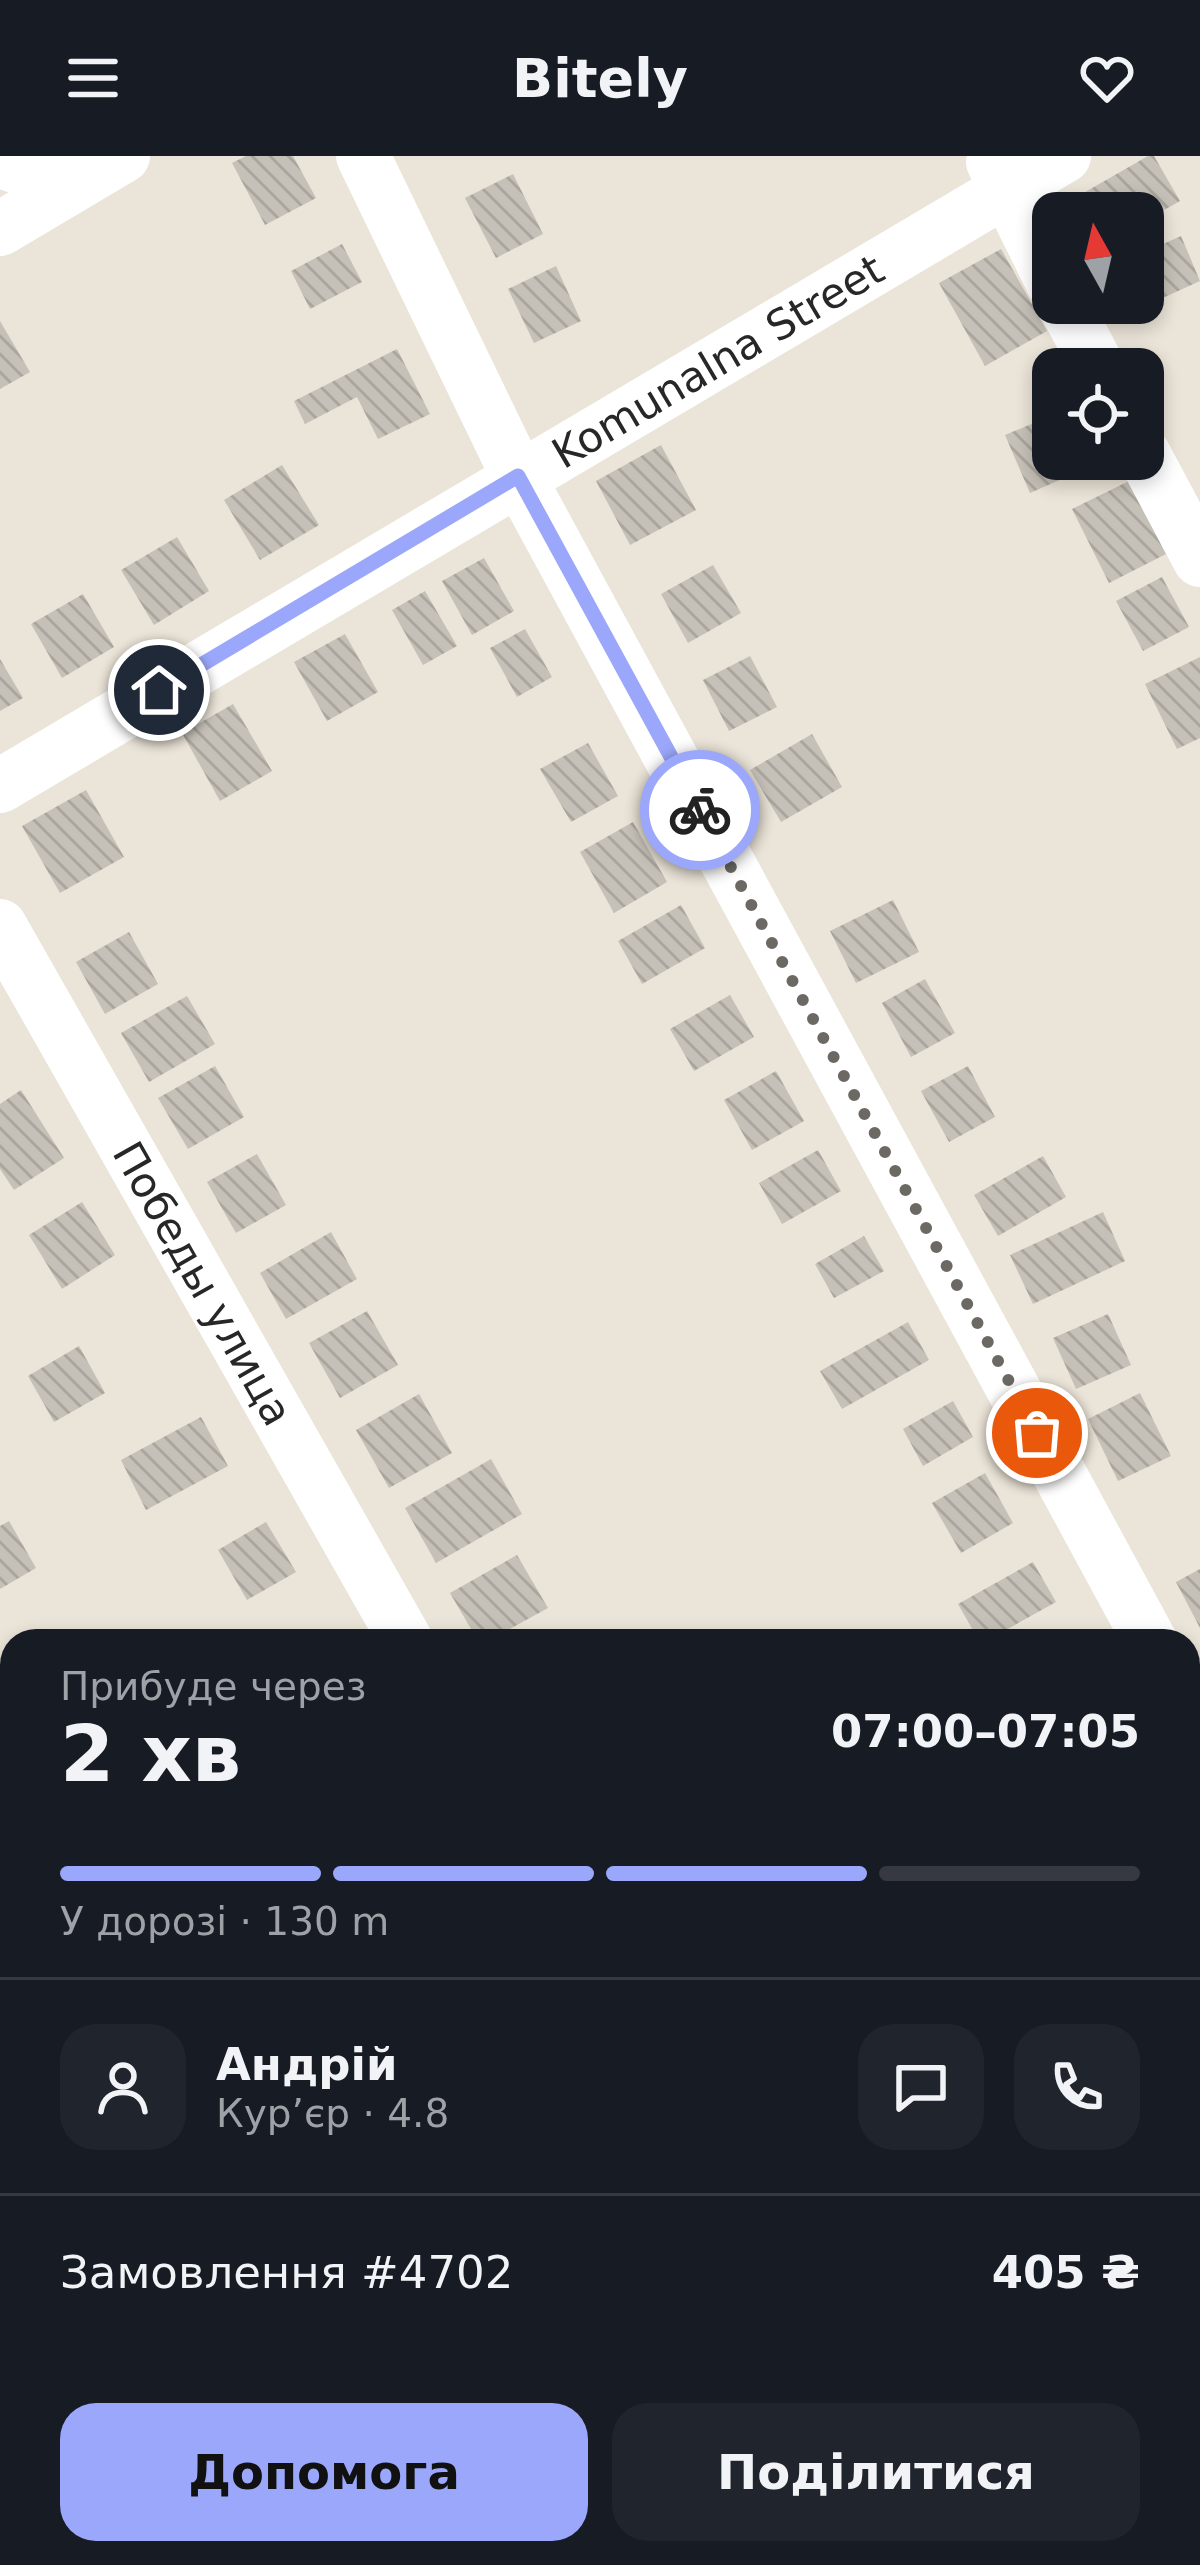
<!DOCTYPE html>
<html lang="uk">
<head>
<meta charset="utf-8">
<style>
  :root { --surface:#171b24; --page:#20242c; --text:#f1f3f6; --muted:#9ea1a6; --line:#363941; --accent:#9ba7fa }
  body { margin:0; font-family:"DejaVu Sans",sans-serif; background:var(--page); color:var(--text); height:100vh; display:flex; flex-direction:column; font-size:45px; white-space:nowrap }
  * { box-sizing:border-box; margin:0 }
  p { font-size:39px; color:var(--muted) }
  .icon { flex:none; width:66px; height:66px; fill:none; stroke:currentColor; stroke-width:2; stroke-linecap:round; stroke-linejoin:round }
  .map { position:relative; flex:1; overflow:hidden }
  .side { position:absolute; left:0px; top:1473px; width:1200px; height:936px; display:flex; flex-direction:column; background:var(--surface); border-radius:36px 36px 0 0; box-shadow:0 6px 18px #0003 }
  .side>* { flex:none }
  .needle { width:78px; rotate:352deg }
  .fabs { position:absolute; left:1032px; top:36px; display:grid; gap:24px }
  .fabs a { display:grid; place-items:center; width:132px; height:132px; border-radius:24px; background:var(--surface); box-shadow:0 6px 18px #0003; font-size:60px }
  .pin { position:absolute; display:grid; place-items:center; width:102px; height:102px; color:#fff; margin:-51px; border:6px solid #fff; border-radius:50%; box-shadow:0 3px 12px #0007 }
  .courier { position:absolute; display:grid; place-items:center; width:120px; height:120px; margin:-60px; border:9px solid #9ba7fa; border-radius:50%; background:#fff; color:#222; box-shadow:0 3px 15px #0007 }
  .overview em { font-style:normal; font-weight:800 }
  .overview div { display:flex; flex-direction:column-reverse }
  .overview { display:flex; align-items:center; justify-content:space-between; height:204px; padding:0 60px }
  h1 { font-size:78px; font-weight:800; line-height:90px }
  .bar { display:grid; grid-template-columns:repeat(4,1fr); gap:18px 12px; align-content:center; height:144px; padding:0 60px }
  .bar i { height:15px; border-radius:9px; background:var(--line) }
  .bar .on { background:var(--accent) }
  .bar p { grid-column:span 4 }
  .line { display:flex; align-items:center; gap:30px; padding:0 60px; border-top:3px solid var(--line) }
  .line div { flex:1 }
  .round { display:grid; place-items:center; flex:none; width:126px; height:126px; border-radius:36px; background:var(--page) }
  .primary-button { display:flex; gap:24px; margin-top:auto; padding:24px 60px }
  .primary-button a { flex:1; height:138px; border-radius:36px; background:var(--accent); color:#111; font-size:48px; font-weight:800; line-height:138px; text-align:center }
  .primary-button a+a { background:var(--page); color:var(--text) }
  header { display:flex; justify-content:space-between; align-items:center; height:156px; padding:0 60px; background:var(--surface); font-size:54px; font-weight:800 }
  .map>svg:first-child { display:block }
  .building { fill:url(#building-back-hatch) }
  .lines { fill:none; stroke-linecap:round; stroke-linejoin:round }
  .minor { stroke:#fff; stroke-width:54 }
  .done { stroke:#6c6965; stroke-width:12; stroke-dasharray:0 21.6 }
  .route { stroke:#9ba7fa; stroke-width:15 }
  .labels { text-anchor:middle; stroke-width:12; stroke-linejoin:round; paint-order:stroke }
  .street-label { font-size:42px; fill:#272727; stroke:#fff }
</style>
</head>
<body>
<header><svg class="icon" aria-label="menu" viewBox="0 0 24 24"><path d="M4 6h16M4 12h16M4 18h16"/></svg>Bitely<svg class="icon" aria-label="heart" viewBox="0 0 24 24"><path d="M12 20l-8-8c-3-5 5-10 8-4 3-6 11-1 8 4z"/></svg></header>
<div class="map">
<svg width="1200" height="2409" viewBox="0 0 1200 2409">
  <defs>
    <pattern id="building-back-hatch" width="6" height="6" patternUnits="userSpaceOnUse" patternTransform="scale(3)"><rect width="6" height="6" fill="#c6c1b8"/><path d="M-1 5l2 2M0 0l6 6M5-1l2 2" fill="none" stroke="#aaa69e"/></pattern>
  </defs>
  <rect width="100%" height="100%" fill="#ebe4d8"/>
  <g class="building">
    <polygon points="246,0 293,0 316,42 265,69 232,7"/>
    <polygon points="1148,0 1154,0 1180,45 1143,66 1143,57 1090,57 1080,39"/>
    <polygon points="513,18 543,78 496,102 465,42"/>
    <polygon points="1181,80 1200,125 1143,151 1143,97"/>
    <polygon points="342,88 362,126 310,153 291,115"/>
    <polygon points="1001,93 1047,175 985,210 939,127"/>
    <polygon points="556,110 581,165 534,187 508,133"/>
    <polygon points="0,165 30,216 0,233"/>
    <polygon points="397,193 430,258 378,283 357,241 305,268 294,245"/>
    <polygon points="1053,259 1053,303 1094,303 1096,308 1030,337 1005,279"/>
    <polygon points="661,289 696,354 630,389 596,325"/>
    <polygon points="282,309 319,369 260,404 224,344"/>
    <polygon points="1129,325 1166,398 1109,427 1072,353"/>
    <polygon points="177,381 209,435 154,469 121,414"/>
    <polygon points="484,402 514,455 472,479 442,425"/>
    <polygon points="713,409 741,457 688,487 661,438"/>
    <polygon points="1162,421 1189,471 1143,495 1116,445"/>
    <polygon points="425,435 457,490 423,509 392,454"/>
    <polygon points="83,438 114,491 62,522 31,468"/>
    <polygon points="525,473 552,521 517,541 490,492"/>
    <polygon points="345,478 378,536 327,565 294,506"/>
    <polygon points="750,500 777,551 729,575 703,524"/>
    <polygon points="1200,501 1200,582 1177,593 1145,528"/>
    <polygon points="0,503 23,542 0,555"/>
    <polygon points="233,548 272,615 220,645 182,577"/>
    <polygon points="812,578 842,631 781,666 750,614"/>
    <polygon points="588,587 618,640 571,666 540,613"/>
    <polygon points="86,634 124,701 60,737 22,670"/>
    <polygon points="633,666 667,726 614,757 580,696"/>
    <polygon points="893,744 919,796 856,827 830,775"/>
    <polygon points="681,749 705,792 642,828 618,785"/>
    <polygon points="129,776 158,828 105,858 76,806"/>
    <polygon points="925,823 955,877 911,901 882,847"/>
    <polygon points="730,839 754,881 694,915 670,873"/>
    <polygon points="187,840 215,888 149,926 121,877"/>
    <polygon points="215,910 244,961 188,993 158,942"/>
    <polygon points="968,910 995,961 949,986 921,935"/>
    <polygon points="776,915 804,965 752,994 724,944"/>
    <polygon points="21,934 64,1002 14,1034 0,1013 0,948"/>
    <polygon points="818,994 841,1035 782,1068 759,1027"/>
    <polygon points="257,998 286,1049 236,1077 207,1026"/>
    <polygon points="1043,1000 1066,1041 998,1080 974,1039"/>
    <polygon points="82,1046 115,1099 62,1133 29,1079"/>
    <polygon points="1103,1056 1125,1105 1033,1148 1010,1099"/>
    <polygon points="331,1076 357,1123 286,1163 260,1117"/>
    <polygon points="864,1080 884,1115 834,1142 815,1108"/>
    <polygon points="367,1155 398,1209 340,1242 309,1187"/>
    <polygon points="1108,1158 1131,1209 1076,1233 1053,1182"/>
    <polygon points="908,1166 929,1204 842,1253 820,1215"/>
    <polygon points="79,1190 105,1237 54,1266 28,1220"/>
    <polygon points="1140,1237 1171,1300 1118,1325 1088,1263"/>
    <polygon points="419,1238 452,1297 389,1332 356,1274"/>
    <polygon points="953,1245 973,1281 923,1310 903,1273"/>
    <polygon points="201,1261 228,1310 146,1354 121,1304"/>
    <polygon points="491,1303 522,1358 436,1407 405,1352"/>
    <polygon points="985,1317 1013,1367 961,1397 932,1347"/>
    <polygon points="9,1365 36,1412 0,1433 0,1370"/>
    <polygon points="266,1366 296,1416 247,1444 218,1394"/>
    <polygon points="517,1399 548,1452 488,1485 478,1485 450,1437"/>
    <polygon points="1033,1406 1056,1446 986,1485 979,1485 958,1448"/>
    <polygon points="1200,1413 1200,1472 1176,1426"/>
    <polygon points="12,1509 12,1587 0,1561 0,1515"/>
    <polygon points="12,1752 12,1790 0,1798 0,1759"/>
    <polygon points="1200,1771 1200,1848 1195,1851 1188,1839 1188,1778"/>
    <polygon points="12,1805 12,1868 3,1873 0,1811"/>
    <polygon points="12,2362 12,2397 44,2397 49,2406 0,2409 0,2368"/>
    <polygon points="472,2397 535,2397 542,2409 478,2409"/>
    <polygon points="778,2397 850,2397 828,2409 784,2409"/>
    <polygon points="1000,2397 1085,2397 1064,2409 1007,2409"/>
  </g>
  <g class="lines">
    <g class="minor">
      <polyline points="363,0 518,320 1150,1485"/>
      <polyline points="0,5 69,28"/>
      <polyline points="993,6 1053,127"/>
      <polyline points="0,73 123,0"/>
      <polyline points="1064,147 1099,213"/>
      <polyline points="1143,297 1200,404"/>
      <path id="s1" d="M0 630 1064 0"/>
      <path id="s2" d="M0 770 406 1485"/>
      <polyline points="1188,1554 1200,1576"/>
      <polyline points="0,1672 12,1693"/>
      <polyline points="414,2397 421,2409"/>
      <polyline points="925,2397 932,2409"/>
    </g>
  </g>
  <g class="lines">
    <polyline class="done" points="700,654 1037,1277"/>
    <polyline class="route" points="159,534 518,320 700,654"/>
  </g>
  <g class="labels">
    <g class="street-label">
      <text dy="15" stroke="none"><textPath href="#s1" startOffset="834">Komunalna Street</textPath></text>
      <text dy="15" stroke="none"><textPath href="#s2" startOffset="411">Победы улица</textPath></text>
    </g>
  </g>
</svg>
<div class="fabs">
<a><svg class="needle" viewBox="-14 -14 28 28"><path d="M0-13l5 13h-10z" fill="#e53935"/><path d="M0 13l5-13h-10z" fill="#9ea1a6"/></svg></a>
<a><svg class="icon" aria-label="locate" viewBox="0 0 24 24"><circle cx="12" cy="12" r="6"/><path d="M12 2v4M12 18v4M2 12h4M18 12h4"/></svg></a>
</div>
<div class="pin" style="left:1037px;top:1277px;background:#ea580c"><svg class="icon" aria-label="bag" viewBox="0 0 24 24"><path d="M5 8h14l-1 12H6zM9 8a3 3 0 0 1 6 0"/></svg></div>
<div class="pin" style="left:159px;top:534px;background:#1f2937"><svg class="icon" aria-label="home" viewBox="0 0 24 24"><path d="M3 11l9-7 9 7M6 9v11h12V9"/></svg></div>
<div class="courier" style="left:700px;top:654px"><svg class="icon" aria-label="bike" viewBox="0 0 24 24"><circle cx="6" cy="16" r="4"/><circle cx="18" cy="16" r="4"/><path d="M6 16l4-8h5l3 8M10 8l3 8H6M13 5h3"/></svg></div>
<section class="side">
<div class="overview"><div><h1>2 хв</h1><p>Прибуде через</p></div><em>07:00–07:05</em></div>
<div class="bar"><i class="on"></i><i class="on"></i><i class="on"></i><i></i><p>У дорозі · 130 m</p></div>
<div class="line" style="height:216px"><a class="round"><svg class="icon" aria-label="person" viewBox="0 0 24 24"><circle cx="12" cy="8" r="4"/><path d="M4 21q1-7 8-7t8 7"/></svg></a><div><b>Андрій</b><p>Кур’єр · 4.8</p></div><a class="round"><svg class="icon" aria-label="chat" viewBox="0 0 24 24"><path d="M4 5h16v11H9l-5 4z"/></svg></a><a class="round"><svg class="icon" aria-label="phone" viewBox="0 0 24 24"><path d="M5 4h4l2 5-3 2q2 4 5 5l2-3 5 2v4C11 20 4 13 5 4z"/></svg></a></div>
<div class="line" style="height:156px"><div>Замовлення #4702</div><b>405 ₴</b></div>
<div class="primary-button"><a>Допомога</a><a>Поділитися</a></div>
</section>
</div>
</body>
</html>
